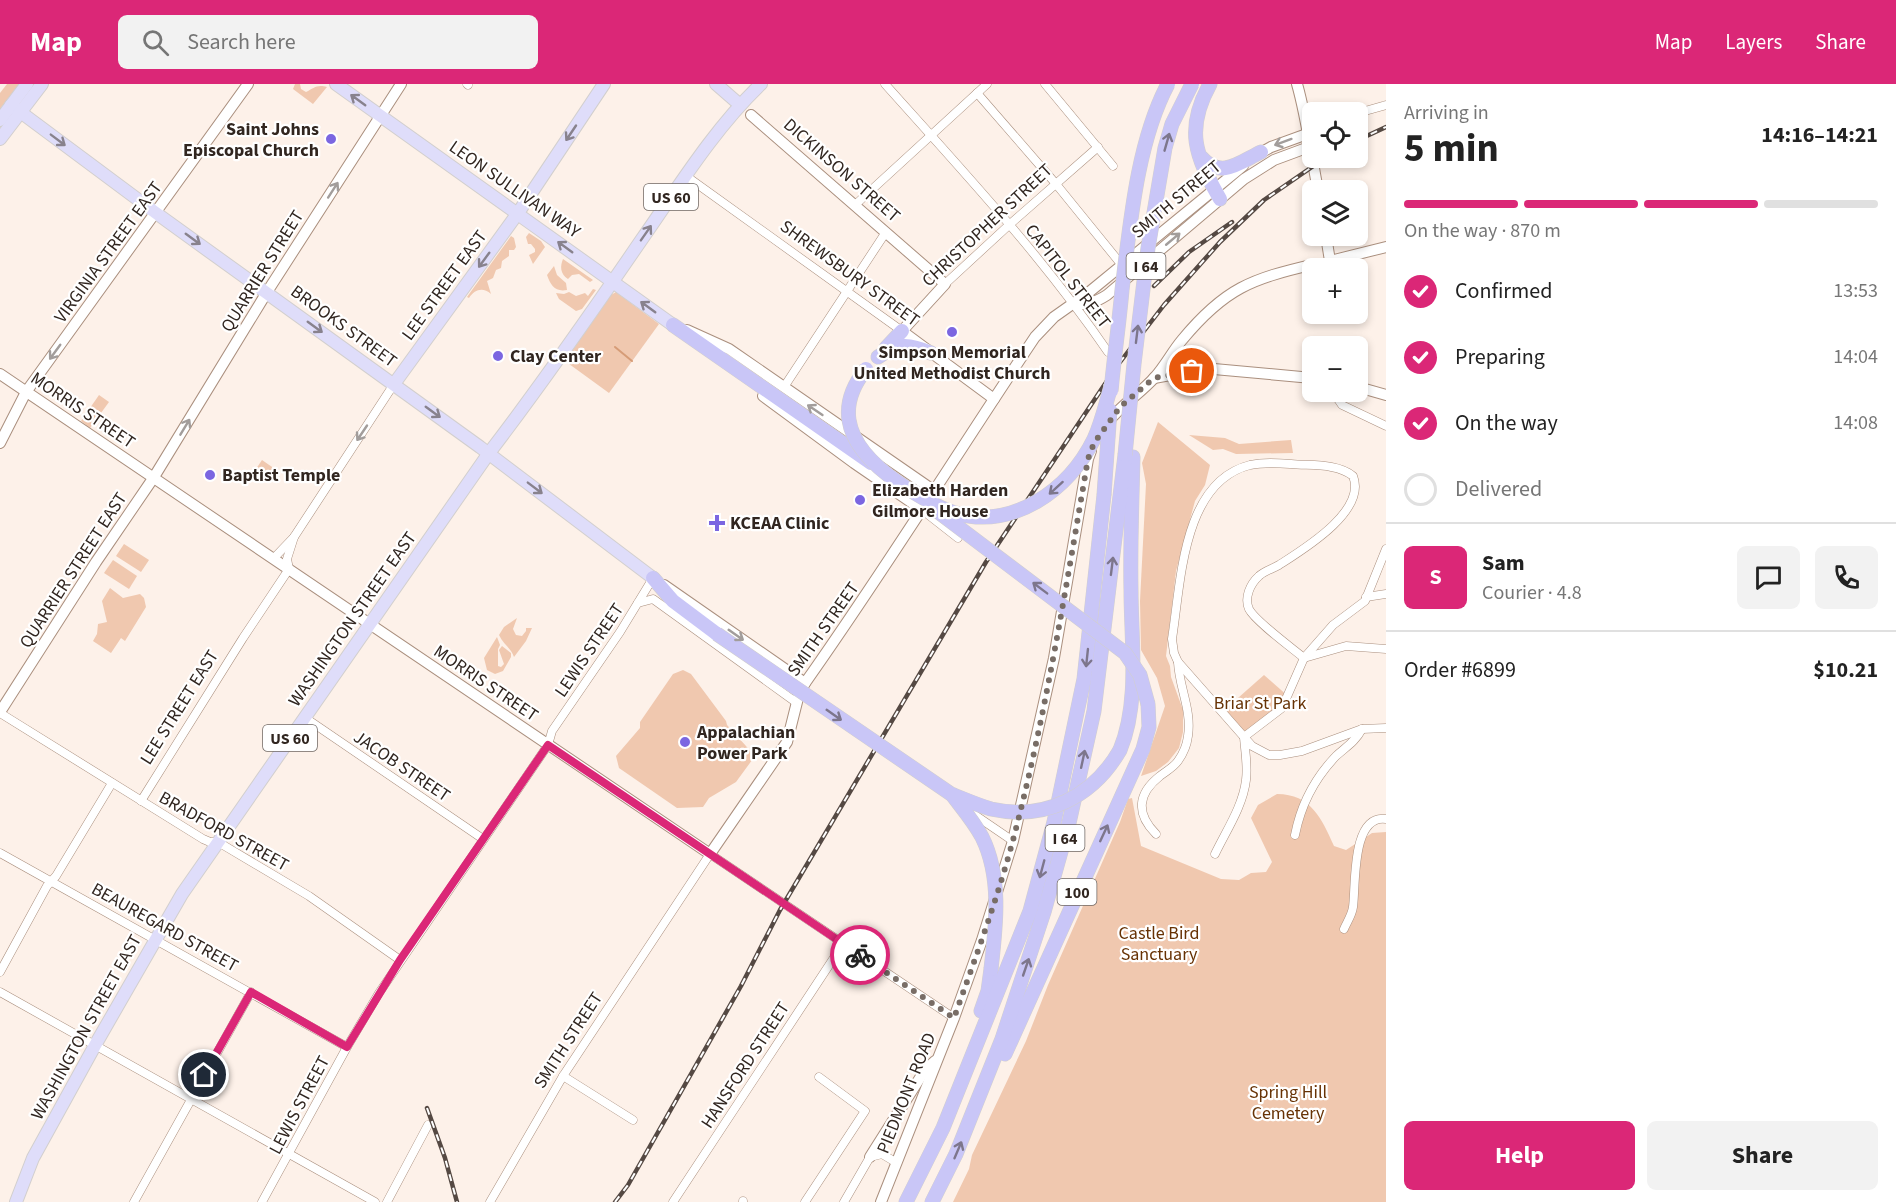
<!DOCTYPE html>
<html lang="en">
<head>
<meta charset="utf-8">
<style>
  :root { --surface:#fff; --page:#f2f2f2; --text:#222; --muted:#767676; --line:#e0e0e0; --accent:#db2777 }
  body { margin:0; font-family:"Source Sans 3",sans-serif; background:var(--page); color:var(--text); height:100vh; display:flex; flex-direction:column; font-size:22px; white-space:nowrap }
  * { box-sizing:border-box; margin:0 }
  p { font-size:20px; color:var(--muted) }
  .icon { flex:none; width:33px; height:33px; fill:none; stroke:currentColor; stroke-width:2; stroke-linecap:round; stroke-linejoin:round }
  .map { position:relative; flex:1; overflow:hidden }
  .panel { display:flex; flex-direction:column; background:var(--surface); width:510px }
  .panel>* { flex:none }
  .buttons { position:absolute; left:1302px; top:18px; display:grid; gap:12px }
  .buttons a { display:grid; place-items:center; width:66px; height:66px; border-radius:9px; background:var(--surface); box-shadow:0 3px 9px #0003; font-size:30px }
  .pin { position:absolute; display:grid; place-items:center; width:51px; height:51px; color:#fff; margin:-26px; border:3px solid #fff; border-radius:50%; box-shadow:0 2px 6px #0007 }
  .courier { position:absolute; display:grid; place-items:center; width:60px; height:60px; margin:-30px; border:4px solid #db2777; border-radius:50%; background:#fff; color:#222; box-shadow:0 2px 8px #0007 }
  .overview em { font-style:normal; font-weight:700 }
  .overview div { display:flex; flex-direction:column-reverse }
  .overview { display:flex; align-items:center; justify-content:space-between; height:102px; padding:0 18px }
  h1 { font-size:39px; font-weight:700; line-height:45px }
  .bar { display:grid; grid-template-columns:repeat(4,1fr); gap:9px 6px; align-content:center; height:72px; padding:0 18px }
  .bar i { height:8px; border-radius:4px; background:var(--line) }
  .bar .active { background:var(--accent) }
  .bar p { grid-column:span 4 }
  .line { display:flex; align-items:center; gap:15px; padding:0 18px; border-top:2px solid var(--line) }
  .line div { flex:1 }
  .round { display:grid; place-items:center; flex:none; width:63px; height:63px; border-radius:9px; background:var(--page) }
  ol { padding:0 18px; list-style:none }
  li { display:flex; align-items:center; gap:18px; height:66px }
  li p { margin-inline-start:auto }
  li .icon { padding:6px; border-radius:50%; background:var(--accent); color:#fff; stroke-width:4 }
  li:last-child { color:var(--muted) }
  li i { width:33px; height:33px; border:3px solid var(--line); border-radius:50% }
  .cta { display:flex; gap:12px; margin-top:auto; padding:12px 18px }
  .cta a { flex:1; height:69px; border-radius:9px; background:var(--accent); color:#fff; font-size:24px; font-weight:700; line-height:69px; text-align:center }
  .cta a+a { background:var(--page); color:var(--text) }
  header { display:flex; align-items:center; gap:36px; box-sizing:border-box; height:84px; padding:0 30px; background:var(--accent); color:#fff }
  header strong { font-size:28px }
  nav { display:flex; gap:33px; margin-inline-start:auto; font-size:21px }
  .search { width:420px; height:54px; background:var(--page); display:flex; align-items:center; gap:15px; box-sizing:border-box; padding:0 21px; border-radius:9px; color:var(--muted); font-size:22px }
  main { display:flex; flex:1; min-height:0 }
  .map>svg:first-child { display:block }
  .green { fill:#f0c8af }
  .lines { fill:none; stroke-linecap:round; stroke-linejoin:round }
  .stream { stroke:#d69c77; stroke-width:2 }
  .street-casing { stroke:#aa8f7e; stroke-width:9 }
  .secondary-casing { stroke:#aa8f7e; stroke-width:12 }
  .primary-casing { stroke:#d2cfce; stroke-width:14 }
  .highway-casing { stroke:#d2cfce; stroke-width:15 }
  .street { stroke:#fff; stroke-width:8 }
  .secondary { stroke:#fff; stroke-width:10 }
  .primary { stroke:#dfddfa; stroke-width:12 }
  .highway { stroke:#c9c6f7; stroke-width:14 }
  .rail-casing { stroke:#554943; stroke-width:4.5 }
  .rail { stroke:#fff; stroke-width:2; stroke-dasharray:7; stroke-linecap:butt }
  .highway-bridge-casing { stroke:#d2cfce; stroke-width:15; stroke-linecap:butt }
  .highway-bridge { stroke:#c9c6f7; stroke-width:14 }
  .oneway { stroke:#88828d }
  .oneway2 { stroke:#7d768c }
  .oneway3 { stroke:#a29d9b }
  .done { stroke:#786d66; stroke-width:6; stroke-dasharray:0 10.8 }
  .route { stroke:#db2777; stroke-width:8 }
  .poi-dot { fill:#7b66e1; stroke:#fff; stroke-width:2 }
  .labels { text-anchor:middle; stroke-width:4.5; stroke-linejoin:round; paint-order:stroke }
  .shield { fill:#fff; stroke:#6f6763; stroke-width:1.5 }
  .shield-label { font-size:16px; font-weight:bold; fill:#312620 }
  .poi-label { font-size:18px; font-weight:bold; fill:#312620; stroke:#fff; text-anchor:start }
  .street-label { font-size:18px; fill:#312620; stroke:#fff }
  .park-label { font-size:18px; fill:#673204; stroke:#fff }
</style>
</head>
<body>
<header>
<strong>Map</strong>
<div class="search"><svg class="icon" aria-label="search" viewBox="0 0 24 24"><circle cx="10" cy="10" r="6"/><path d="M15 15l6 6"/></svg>Search here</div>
<nav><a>Map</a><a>Layers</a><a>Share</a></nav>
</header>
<main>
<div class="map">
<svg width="1386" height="1118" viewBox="0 0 1386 1118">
  <rect width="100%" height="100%" fill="#fdf1e9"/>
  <g class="green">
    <polygon points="7,0 19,0 0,25 0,9"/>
    <path d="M295 0H300L301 5 306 8C314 4 317 0 327 3L313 20 293 5Z"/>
    <polygon points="529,149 541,157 545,163 533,180 529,171 535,168 535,165 531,160 528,160 526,153"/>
    <path d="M511 152 514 154 516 163 514 166H509V172L502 177 501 184 496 186 493 194 487 197 491 210C483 203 475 205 469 214L467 213Z"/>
    <path d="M563 175 593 196 590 198 579 190 572 191 568 195C560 190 560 182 563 175Z"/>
    <path d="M554 182 557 191 566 199 567 206C555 208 551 202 547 191Z"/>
    <polygon points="593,205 596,206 582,225 576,227 559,215 556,209 564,210 569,208 576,212 585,209 588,212"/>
    <polygon points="616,208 659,240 609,309 565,277 611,211"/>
    <polygon points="99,311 109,318 90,344 81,337"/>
    <polygon points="1158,338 1210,381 1205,401 1195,417 1176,487 1166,572 1170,582 1171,593 1183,626 1183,648 1179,664 1168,678 1156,687 1141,692 1165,622 1157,594 1141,566 1140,517 1146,400 1142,379"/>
    <polygon points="1189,351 1225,354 1239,360 1291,356 1293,369 1236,370 1223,365 1213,366"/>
    <polygon points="262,376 275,385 269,394 256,385"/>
    <polygon points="124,460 149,476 141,488 116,472"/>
    <polygon points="113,476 137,492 129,505 104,489"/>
    <polygon points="110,504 123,514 140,510 144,514 146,523 125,557 121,554 111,569 93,557 97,550 98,540 107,538 102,517"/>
    <path d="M517 534 513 545 516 551 522 552 526 547V544H532L526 557 514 573C511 564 503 560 499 551L504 543Z"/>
    <polygon points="497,553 500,561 498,565 498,582 501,583 504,580 499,566 502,562 511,569 511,573 503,587 495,590 487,586 484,574"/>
    <polygon points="683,586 691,590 726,637 727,641 755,672 736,698 709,714 703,723 677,724 619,684 616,672 640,644 640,638 673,590"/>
    <polygon points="1264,591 1289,613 1244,653 1221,629"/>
    <path d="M1277 710C1311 710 1322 735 1334 762L1346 766 1372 749 1386 748V1118H953L969 1085 972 1071 1026 957 1048 901 1120 738 1128 715 1132 714 1141 762 1221 795 1239 796 1251 789 1266 788 1272 778 1251 734 1258 721Z"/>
  </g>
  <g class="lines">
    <polyline class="stream" points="615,263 632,277"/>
    <defs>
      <g id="street">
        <polyline points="467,0 468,1"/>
        <path d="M885 0C962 86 1043 173 1108 268"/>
        <polyline points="1045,0 1113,82"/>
        <polyline points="977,9 1056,100 1125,185"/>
        <polyline points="1358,29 1386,21"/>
        <polyline points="686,92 902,247"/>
        <polyline points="855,121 987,0"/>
        <polyline points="945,200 1009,141 1098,63"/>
        <polyline points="784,303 886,148"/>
        <polyline points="1333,308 1342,321 1386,342"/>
        <polyline points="921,425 958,454"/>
        <polyline points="274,474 294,453 394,300"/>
        <polyline points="1366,513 1386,510"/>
        <polyline points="638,519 653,515 797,619"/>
        <path d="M1386 565 1346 562 1304 574C1292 564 1255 537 1249 525 1244 514 1250 500 1259 492 1264 487 1272 485 1279 481 1304 465 1367 427 1353 392 1337 379 1311 382 1291 380 1277 379 1264 378 1250 381 1182 398 1181 499 1172 555L1174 569 1178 578 1252 662 1269 671H1280L1302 667 1362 645 1386 644"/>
        <polyline points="0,629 203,755 210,758 218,758 309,812 400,876"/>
        <polyline points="304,633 483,755"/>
        <polyline points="141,717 243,554 289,485 287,475 294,453"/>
        <polyline points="969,727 1013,757"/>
        <path d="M1156 750C1136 730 1137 710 1160 692 1166 687 1173 684 1178 677 1183 670 1187 660 1188 652 1192 626 1179 603 1178 578"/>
        <path d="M1295 751C1301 720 1315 694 1336 672 1346 663 1356 657 1362 645"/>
        <polyline points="0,769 347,963"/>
        <path d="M1215 770C1226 747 1243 722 1246 696 1248 682 1245 667 1244 653L1282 624 1304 574 1333 541 1365 517 1386 465"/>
        <path d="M1344 845C1347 838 1352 831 1353 823 1356 802 1351 730 1386 735"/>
        <polyline points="0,888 47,802 56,792 112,699"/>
        <polyline points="0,908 375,1118"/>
        <polyline points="563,992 633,1036"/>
        <polyline points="743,1117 743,1118"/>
        <polyline points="134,1118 251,908"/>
        <polyline points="262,1118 347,963 379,909 548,661 552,647 620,548 653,494"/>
        <polyline points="387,1118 428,1041"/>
        <polyline points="490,1118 563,992 710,770 954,934"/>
        <polyline points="673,1118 843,860"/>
        <polyline points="805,1118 865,1027 819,993"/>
        <polyline points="844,1118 870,1073 882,1070 897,1079"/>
      </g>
      <g id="secondary">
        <path d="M1297 0C1307 35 1311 71 1318 106"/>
        <polyline points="751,31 945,200 902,247 994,315"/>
        <polyline points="1255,72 1271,63 1307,50"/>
        <polyline points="1326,152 1330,177 1386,163"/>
        <path d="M1075 220C1088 221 1096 218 1107 211L1244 95 1274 76 1309 63"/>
        <polyline points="687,246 729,265 933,406"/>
        <path d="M0 290 710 770 787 658 799 610 805 599C885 486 958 368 1035 253L1054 233 1088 209 1243 82"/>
        <polyline points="1154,294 1192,287 1214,285 1312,294"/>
        <polyline points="1358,303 1386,311"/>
        <polyline points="763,312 854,379 921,425"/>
        <path d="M1108 338C1123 319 1140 310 1155 293 1165 282 1172 268 1182 256 1225 204 1251 195 1315 180"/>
        <polyline points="0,359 26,308 248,0"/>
        <polyline points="664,501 805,599"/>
        <polyline points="0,628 96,478 154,393 267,208 401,0"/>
        <polyline points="870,1073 925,986 935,977"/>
        <polyline points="881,1118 954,934 982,856 1013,757 1054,574 1088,375 1091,367"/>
      </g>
      <g id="primary">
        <polyline points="336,0 673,241"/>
        <polyline points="716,0 739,20"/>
        <polyline points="11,21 156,129 480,363 653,494"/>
        <polyline points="0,36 27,0"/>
        <polyline points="0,55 42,0"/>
        <polyline points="394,300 518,129 604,0"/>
        <path d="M16 1118 33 1074 98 956 182 810 489 369C542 300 592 228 642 155 679 102 714 45 761 0"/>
      </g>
      <g id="highway">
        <path d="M1210 0C1185 45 1195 72 1220 115"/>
        <path d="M1201 73C1221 96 1240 78 1261 68"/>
        <polyline points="673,241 871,379"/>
        <polyline points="886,264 902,247"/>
        <path d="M878 273C898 259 908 259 931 269"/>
        <polyline points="653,494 673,517 717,550"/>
        <path d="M1120 666C1140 618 1131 557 1131 506 1130 462 1132 417 1133 373"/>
        <polyline points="981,927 988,907 991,885"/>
        <polyline points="1005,970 1143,665 1149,643 1148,620"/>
        <polyline points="906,1118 943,1044 1030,827 1054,738 1084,595 1104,411"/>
        <polyline points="932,1118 956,1070 1002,955 1044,828 1069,739 1094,627 1125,371"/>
      </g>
    </defs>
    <use href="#street" class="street-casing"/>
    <use href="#secondary" class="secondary-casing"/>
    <use href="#primary" class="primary-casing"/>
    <use href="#highway" class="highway-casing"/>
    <use href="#street" class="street"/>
    <use href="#secondary" class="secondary"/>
    <use href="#primary" class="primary"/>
    <use href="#highway" class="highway"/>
    <defs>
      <g id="rail">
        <polyline points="1358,56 1386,43"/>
        <polyline points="1154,202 1189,168 1232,138"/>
        <polyline points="427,1024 445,1074 457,1118"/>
        <polyline points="615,1118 628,1101 741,902 780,826 986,478 1117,282 1164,221 1220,158 1264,116 1325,74"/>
      </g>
    </defs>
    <use href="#rail" class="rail-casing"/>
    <use href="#rail" class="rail"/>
    <defs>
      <g id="highway-bridge">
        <path d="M866 285C854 300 846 316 849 336 853 363 877 384 899 399 916 410 936 423 955 429 1013 446 1069 406 1094 355 1102 338 1106 318 1112 299"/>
        <path d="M1111 307C1114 274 1119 240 1122 206 1130 141 1137 58 1168 0"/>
        <polyline points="1125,371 1134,280 1148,164 1165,64 1172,40 1192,0"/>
        <polyline points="1104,411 1110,326"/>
        <polyline points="937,427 1125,569 1140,591 1148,620"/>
        <path d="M717 550 951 710C964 715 977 721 991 725 1045 737 1093 713 1120 666"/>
        <path d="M953 712C963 725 974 738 982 753 1002 793 996 842 991 885"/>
      </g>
    </defs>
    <use href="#highway-bridge" class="highway-bridge-casing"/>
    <use href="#highway-bridge" class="highway-bridge"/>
  </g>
  <defs><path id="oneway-shaft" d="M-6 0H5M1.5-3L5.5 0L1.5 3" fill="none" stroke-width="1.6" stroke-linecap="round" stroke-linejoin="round" transform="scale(1.5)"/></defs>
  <g class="oneway">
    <use href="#oneway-shaft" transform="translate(358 16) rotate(-144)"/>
    <use href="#oneway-shaft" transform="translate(571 49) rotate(124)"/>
    <use href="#oneway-shaft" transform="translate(58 56) rotate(37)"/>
    <use href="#oneway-shaft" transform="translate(646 149) rotate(-55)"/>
    <use href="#oneway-shaft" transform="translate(193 155) rotate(36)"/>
    <use href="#oneway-shaft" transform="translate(565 163) rotate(-144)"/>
    <use href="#oneway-shaft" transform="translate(484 176) rotate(126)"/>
    <use href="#oneway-shaft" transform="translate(648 223) rotate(-144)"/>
    <use href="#oneway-shaft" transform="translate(315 243) rotate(36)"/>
    <use href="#oneway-shaft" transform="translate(433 328) rotate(36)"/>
    <use href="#oneway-shaft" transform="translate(535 404) rotate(37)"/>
  </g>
  <g class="oneway2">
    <use href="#oneway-shaft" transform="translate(1167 58) rotate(-74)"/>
    <use href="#oneway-shaft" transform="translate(1137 250) rotate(-83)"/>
    <use href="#oneway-shaft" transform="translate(1056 404) rotate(138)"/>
    <use href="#oneway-shaft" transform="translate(1112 482) rotate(-83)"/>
    <use href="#oneway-shaft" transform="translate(1040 504) rotate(-143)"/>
    <use href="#oneway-shaft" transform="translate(1087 574) rotate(96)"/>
    <use href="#oneway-shaft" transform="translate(834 631) rotate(35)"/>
    <use href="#oneway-shaft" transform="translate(1083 675) rotate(-78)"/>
    <use href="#oneway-shaft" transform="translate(1104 749) rotate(-65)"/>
    <use href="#oneway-shaft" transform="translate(1042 785) rotate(105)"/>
    <use href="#oneway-shaft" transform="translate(1026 883) rotate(-71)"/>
    <use href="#oneway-shaft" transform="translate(958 1066) rotate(-67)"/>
  </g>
  <g class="oneway3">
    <use href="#oneway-shaft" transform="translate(1283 58) rotate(160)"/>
    <use href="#oneway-shaft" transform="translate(333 106) rotate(-57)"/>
    <use href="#oneway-shaft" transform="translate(1173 155) rotate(-40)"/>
    <use href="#oneway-shaft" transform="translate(55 268) rotate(126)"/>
    <use href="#oneway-shaft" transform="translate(815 326) rotate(-146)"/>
    <use href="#oneway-shaft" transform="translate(185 343) rotate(-59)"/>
    <use href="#oneway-shaft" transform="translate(362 349) rotate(124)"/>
    <use href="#oneway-shaft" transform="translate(736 551) rotate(35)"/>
  </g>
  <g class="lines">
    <path class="done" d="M860 871 954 934C975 875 997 816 1013 756 1046 631 1066 502 1088 375L1094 359 1120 323 1154 294 1192 287"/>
    <polyline class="route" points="204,991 251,908 347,963 400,876 548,661 860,871"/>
  </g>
  <g class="poi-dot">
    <circle cx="331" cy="55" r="6"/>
    <circle cx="952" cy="248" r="6"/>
    <circle cx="498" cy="272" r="6"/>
    <circle cx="210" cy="391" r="6"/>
    <circle cx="860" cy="416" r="6"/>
    <path d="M714 430h6v6h6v6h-6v6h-6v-6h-6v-6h6z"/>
    <circle cx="685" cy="658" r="6"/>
  </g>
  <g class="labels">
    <g class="shield">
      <rect x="644" y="100" width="54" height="26" rx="4.5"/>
      <rect x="1126.5" y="169" width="39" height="26" rx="4.5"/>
      <rect x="263" y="641" width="54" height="26" rx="4.5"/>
      <rect x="1045.5" y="741" width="39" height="26" rx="4.5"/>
      <rect x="1057.5" y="795" width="39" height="26" rx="4.5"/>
    </g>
    <g class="shield-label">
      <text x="671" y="119">US 60</text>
      <text x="1146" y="188">I 64</text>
      <text x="290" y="660">US 60</text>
      <text x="1065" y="760">I 64</text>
      <text x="1077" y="814">100</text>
    </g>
    <g class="poi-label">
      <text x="319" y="51" text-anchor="end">Saint Johns<tspan x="319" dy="21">Episcopal Church</tspan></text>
      <text x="952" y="274" text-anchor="middle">Simpson Memorial<tspan x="952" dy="21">United Methodist Church</tspan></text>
      <text x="510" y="278">Clay Center</text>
      <text x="222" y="397">Baptist Temple</text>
      <text x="872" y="412">Elizabeth Harden<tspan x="872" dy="21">Gilmore House</tspan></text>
      <text x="730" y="445">KCEAA Clinic</text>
      <text x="697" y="654">Appalachian<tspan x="697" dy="21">Power Park</tspan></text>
    </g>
    <g class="street-label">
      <text transform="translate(842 86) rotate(41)" y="6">DICKINSON STREET</text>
      <text transform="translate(515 105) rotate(35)" y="6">LEON SULLIVAN WAY</text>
      <text transform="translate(1176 115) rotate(-40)" y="6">SMITH STREET</text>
      <text transform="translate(987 141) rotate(-43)" y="6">CHRISTOPHER STREET</text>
      <text transform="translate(108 168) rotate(-54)" y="6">VIRGINIA STREET EAST</text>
      <text transform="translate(262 187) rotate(-58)" y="6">QUARRIER STREET</text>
      <text transform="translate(850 189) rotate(36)" y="6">SHREWSBURY STREET</text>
      <text transform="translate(1068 192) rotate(52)" y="6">CAPITOL STREET</text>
      <text transform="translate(444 201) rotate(-54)" y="6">LEE STREET EAST</text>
      <text transform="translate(344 242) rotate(36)" y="6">BROOKS STREET</text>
      <text transform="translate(83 326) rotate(34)" y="6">MORRIS STREET</text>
      <text transform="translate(73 486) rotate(-57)" y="6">QUARRIER STREET EAST</text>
      <text transform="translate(352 535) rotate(-55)" y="6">WASHINGTON STREET EAST</text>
      <text transform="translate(823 545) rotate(-55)" y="6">SMITH STREET</text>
      <text transform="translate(589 566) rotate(-56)" y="6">LEWIS STREET</text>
      <text transform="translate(486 599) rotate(34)" y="6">MORRIS STREET</text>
      <text transform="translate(179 623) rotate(-58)" y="6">LEE STREET EAST</text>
      <text transform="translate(402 682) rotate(34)" y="6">JACOB STREET</text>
      <text transform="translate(224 747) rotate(29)" y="6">BRADFORD STREET</text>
      <text transform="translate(165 843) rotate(29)" y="6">BEAUREGARD STREET</text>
      <text transform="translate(86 943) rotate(-61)" y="6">WASHINGTON STREET EAST</text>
      <text transform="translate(568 956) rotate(-57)" y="6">SMITH STREET</text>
      <text transform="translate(745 981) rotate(-57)" y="6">HANSFORD STREET</text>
      <text transform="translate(906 1009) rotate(-68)" y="6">PIEDMONT ROAD</text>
      <text transform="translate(299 1021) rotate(-62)" y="6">LEWIS STREET</text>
    </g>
    <g class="park-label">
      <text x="1260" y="625">Briar St Park</text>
      <text x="1159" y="855">Castle Bird<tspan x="1159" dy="21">Sanctuary</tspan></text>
      <text x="1288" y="1014">Spring Hill<tspan x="1288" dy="21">Cemetery</tspan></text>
    </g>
  </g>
</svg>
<div class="buttons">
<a><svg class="icon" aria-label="locate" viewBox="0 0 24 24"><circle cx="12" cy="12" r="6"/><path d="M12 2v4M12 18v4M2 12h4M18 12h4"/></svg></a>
<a><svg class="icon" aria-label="layers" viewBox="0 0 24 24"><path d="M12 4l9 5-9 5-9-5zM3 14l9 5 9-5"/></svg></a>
<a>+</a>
<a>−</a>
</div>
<div class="pin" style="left:1192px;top:287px;background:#ea580c"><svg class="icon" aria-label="bag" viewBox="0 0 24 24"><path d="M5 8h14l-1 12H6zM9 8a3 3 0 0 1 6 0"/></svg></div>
<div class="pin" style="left:204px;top:991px;background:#1f2937"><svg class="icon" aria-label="home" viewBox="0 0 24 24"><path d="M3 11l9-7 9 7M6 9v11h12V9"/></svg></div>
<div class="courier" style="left:860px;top:871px"><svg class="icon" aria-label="bike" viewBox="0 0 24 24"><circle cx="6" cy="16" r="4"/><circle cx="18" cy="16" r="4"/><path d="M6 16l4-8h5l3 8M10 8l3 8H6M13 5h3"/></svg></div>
</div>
<section class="panel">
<div class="overview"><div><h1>5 min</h1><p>Arriving in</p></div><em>14:16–14:21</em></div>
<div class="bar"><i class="active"></i><i class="active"></i><i class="active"></i><i></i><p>On the way · 870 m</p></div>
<ol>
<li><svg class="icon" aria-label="check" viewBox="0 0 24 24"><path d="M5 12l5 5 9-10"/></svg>Confirmed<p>13:53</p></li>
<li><svg class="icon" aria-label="check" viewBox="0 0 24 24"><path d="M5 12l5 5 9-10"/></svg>Preparing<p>14:04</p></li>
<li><svg class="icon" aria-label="check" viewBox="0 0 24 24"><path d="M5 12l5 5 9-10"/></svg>On the way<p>14:08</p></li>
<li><i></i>Delivered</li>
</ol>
<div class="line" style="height:108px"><b class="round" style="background:var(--accent);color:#fff">S</b><div><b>Sam</b><p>Courier · 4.8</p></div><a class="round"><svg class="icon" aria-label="chat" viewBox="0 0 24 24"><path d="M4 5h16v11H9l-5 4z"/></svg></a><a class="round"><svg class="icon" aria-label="phone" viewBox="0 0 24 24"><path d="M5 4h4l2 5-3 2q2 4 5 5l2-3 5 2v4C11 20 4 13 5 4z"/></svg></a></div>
<div class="line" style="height:78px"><div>Order #6899</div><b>$10.21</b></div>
<div class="cta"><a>Help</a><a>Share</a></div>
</section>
</main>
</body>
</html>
